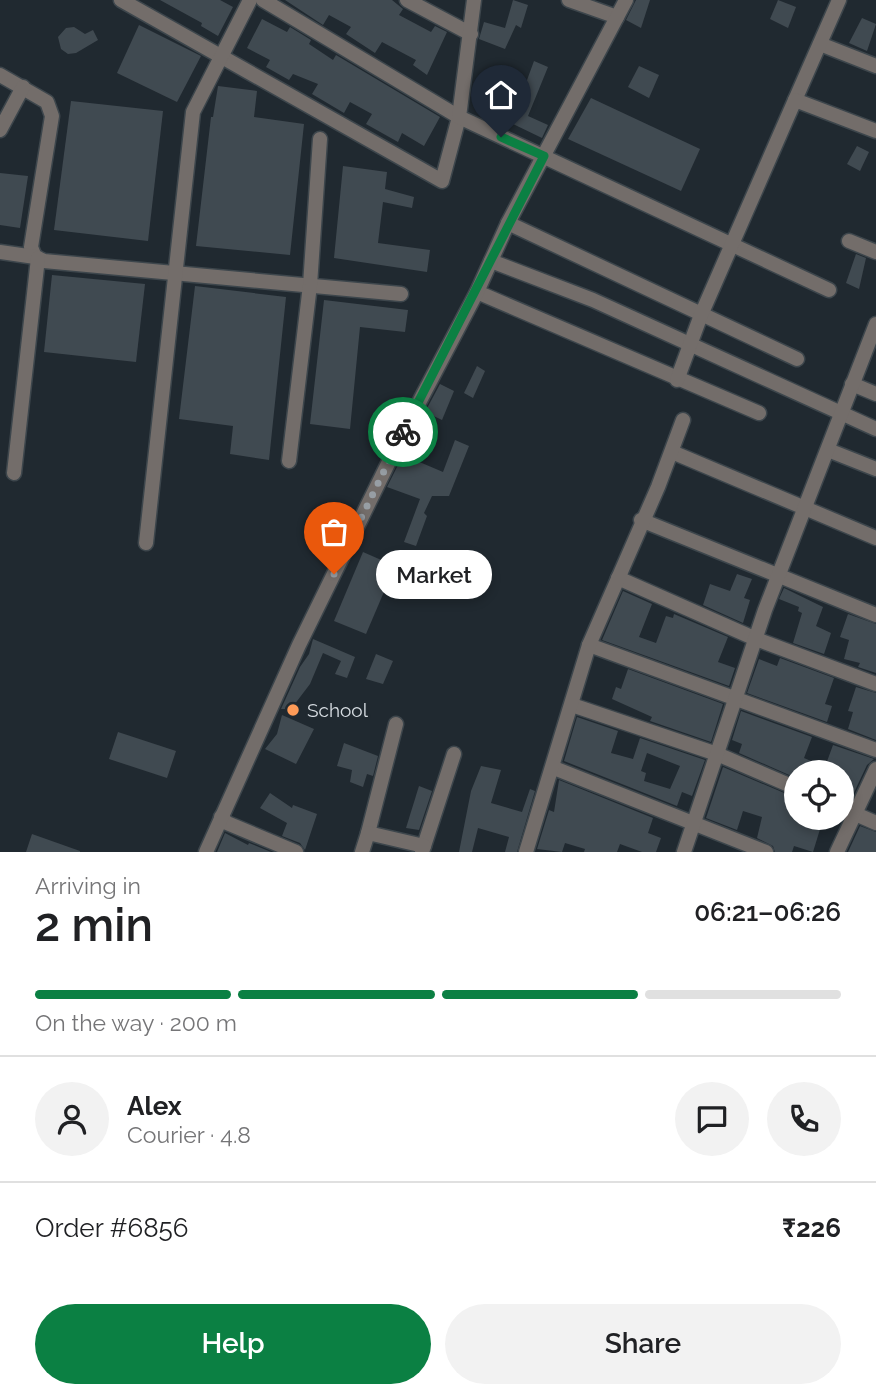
<!DOCTYPE html>
<html lang="en">
<head>
<meta charset="utf-8">
<style>
  :root { --surface:#fff; --page:#f2f2f2; --text:#202124; --muted:#757577; --line:#e0e0e0; --accent:#0b8043 }
  body { margin:0; font-family:Raleway,sans-serif; background:var(--page); color:var(--text); height:100vh; display:flex; flex-direction:column; font-size:26px; white-space:nowrap }
  * { box-sizing:border-box; margin:0 }
  p { font-size:23px; color:var(--muted) }
  .icon { flex:none; width:38px; height:38px; fill:none; stroke:currentColor; stroke-width:2; stroke-linecap:round; stroke-linejoin:round }
  .map { position:relative; height:852px; overflow:hidden }
  .side { display:flex; flex-direction:column; background:var(--surface); flex:1 }
  .side>* { flex:none }
  .controls { position:absolute; left:784px; top:760px; display:grid; gap:14px }
  .controls a { display:grid; place-items:center; width:70px; height:70px; border-radius:50%; background:var(--surface); box-shadow:0 4px 10px #0003; font-size:35px }
  .pin { position:absolute; display:grid; place-items:center; width:60px; height:60px; color:#fff; margin:-72px -30px; border-radius:50% 50% 50% 0; rotate:-45deg; box-shadow:0 0 7px #0007 }
  .pin .icon { rotate:45deg }
  .courier { position:absolute; display:grid; place-items:center; width:70px; height:70px; margin:-35px; border:5px solid #0b8043; border-radius:50%; background:#fff; color:#222; box-shadow:0 2px 9px #0007 }
  .bubble { position:absolute; height:49px; border-radius:24px; background:var(--surface); box-shadow:0 4px 10px #0003; font-size:23px; font-weight:600; line-height:49px; text-align:center }
  .headline em { font-style:normal; font-weight:600 }
  .headline div { display:flex; flex-direction:column-reverse }
  .headline { display:flex; align-items:center; justify-content:space-between; height:119px; padding:0 35px }
  h1 { font-size:46px; font-weight:600; line-height:52px }
  .bar { display:grid; grid-template-columns:repeat(4,1fr); gap:10px 7px; align-content:center; height:84px; padding:0 35px }
  .bar i { height:9px; border-radius:5px; background:var(--line) }
  .bar .selected { background:var(--accent) }
  .bar p { grid-column:span 4 }
  .line { display:flex; align-items:center; gap:18px; padding:0 35px; border-top:2px solid var(--line) }
  .line div { flex:1 }
  .round { display:grid; place-items:center; flex:none; width:74px; height:74px; border-radius:37px; background:var(--page) }
  .action { display:flex; gap:14px; margin-top:auto; padding:14px 35px }
  .action a { flex:1; height:80px; border-radius:42px; background:var(--accent); color:#fff; font-size:28px; font-weight:600; line-height:80px; text-align:center }
  .action a+a { background:var(--page); color:var(--text) }
  .map>svg:first-child { display:block }
  .building { fill:#404a51; fill-rule:evenodd }
  .lines { fill:none; stroke-linecap:round; stroke-linejoin:round }
  .street-casing { stroke:#3d464c; stroke-width:17 }
  .street { stroke:#736d6a; stroke-width:14 }
  .done { stroke:#979ea4; stroke-width:7; stroke-dasharray:0 12.6 }
  .route { stroke:#0b8043; stroke-width:9 }
  .poi-dot { fill:#fe9b58; stroke:#202930; stroke-width:2.5 }
  .labels { text-anchor:middle; stroke-width:5; stroke-linejoin:round; paint-order:stroke }
  .poi-label { font-size:19px; fill:#d7dde2; stroke:#202930; text-anchor:start }
</style>
</head>
<body>
<div class="map">
<svg width="876" height="852" viewBox="0 0 876 852">
  <rect width="100%" height="100%" fill="#202930"/>
  <g class="building">
    <polygon points="160,0 220,0 233,7 218,36 201,26 202,23"/>
    <polygon points="285,0 392,0 403,9 399,15 431,32 435,26 447,32 427,75 413,65 416,60 382,42 375,53 346,34 351,27 329,15 323,25"/>
    <polygon points="513,0 528,5 521,28 516,25 505,49 479,39 484,22 505,28"/>
    <polygon points="636,0 650,0 641,28 626,20"/>
    <polygon points="778,0 796,7 788,28 770,19"/>
    <polygon points="862,18 876,24 867,51 849,43"/>
    <polygon points="262,19 287,32 290,27 311,40 309,44 333,60 336,55 440,117 424,146 402,133 398,142 366,124 372,114 350,102 344,113 312,94 318,84 293,74 289,80 266,67 270,60 247,48"/>
    <polygon points="139,25 201,56 177,102 117,73"/>
    <polygon points="74,27 85,34 93,30 98,40 76,53 68,54 61,49 58,37 66,28"/>
    <polygon points="534,61 548,67 528,116 548,125 542,138 513,124 521,112 516,110"/>
    <polygon points="639,66 659,75 649,98 628,87"/>
    <polygon points="218,86 257,91 254,117 304,124 290,255 196,246 211,117 213,117"/>
    <polygon points="591,98 700,149 681,191 568,139"/>
    <polygon points="71,101 163,111 148,241 54,230"/>
    <polygon points="857,146 869,152 860,171 847,164"/>
    <polygon points="343,166 387,172 385,189 414,197 412,208 383,202 378,243 430,250 427,272 334,258"/>
    <polygon points="0,173 28,176 20,228 0,225"/>
    <polygon points="856,254 866,258 859,289 846,283"/>
    <polygon points="52,275 145,284 136,362 44,352"/>
    <polygon points="195,286 286,297 269,460 230,454 233,426 179,419"/>
    <polygon points="324,300 408,310 405,332 360,327 350,429 310,424"/>
    <polygon points="477,366 485,371 473,398 464,393"/>
    <polygon points="440,384 454,391 442,420 425,412"/>
    <polygon points="455,440 469,446 449,496 432,496 424,513 427,516 416,546 404,542 420,499 387,487 403,455 443,472"/>
    <polygon points="363,552 395,566 366,634 334,621"/>
    <polygon points="737,574 752,579 744,598 750,600 743,623 703,605 710,584 730,591"/>
    <polygon points="784,588 823,607 816,626 831,633 824,654 793,643 802,613 798,611 799,607 779,599"/>
    <polygon points="623,591 652,604 639,637 656,643 666,616 673,618 674,614 728,637 718,662 735,668 729,686 602,640"/>
    <polygon points="848,614 876,624 876,673 858,667 860,663 844,659 849,640 840,637"/>
    <polygon points="313,639 355,657 347,678 335,674 341,661 323,653 310,684 291,709 281,709 300,667 309,654"/>
    <polygon points="376,654 393,661 383,684 366,679"/>
    <polygon points="780,658 834,678 825,704 832,706 827,722 747,693 759,659 777,666"/>
    <polygon points="628,669 723,704 711,742 650,721 652,717 612,699 616,687 621,689"/>
    <polygon points="856,687 876,693 876,740 848,729 853,712 848,711"/>
    <polygon points="741,711 812,737 804,758 825,767 833,745 874,759 867,765 850,801 842,798 842,772 796,772 796,778 739,753 742,744 732,740"/>
    <polygon points="282,715 314,729 296,764 265,749 277,734"/>
    <path d="M577 717 618 731 611 753 633 759 640 738 705 760 692 796 682 792 677 806 564 761ZM647 753 680 766 670 789 644 781 646 773 641 771Z"/>
    <polygon points="118,732 176,751 167,778 109,759"/>
    <polygon points="344,743 378,756 373,776 367,774 363,787 350,782 352,770 337,766"/>
    <polygon points="481,766 501,770 491,803 522,812 530,789 535,791 517,852 505,852 509,837 478,828 472,852 459,852 471,791"/>
    <polygon points="723,767 796,798 796,817 833,817 828,828 821,826 813,852 794,846 792,852 775,852 773,846 757,838 762,817 743,811 737,830 706,818"/>
    <polygon points="559,780 653,818 648,833 661,838 656,852 642,852 620,844 617,852 584,852 585,849 565,843 562,852 537,849 549,810 554,812"/>
    <polygon points="419,786 432,791 419,830 406,828"/>
    <polygon points="270,793 292,808 293,805 317,814 305,850 300,843 282,836 287,823 260,808"/>
    <polygon points="860,826 876,832 876,852 848,852"/>
    <polygon points="225,833 248,845 249,843 271,852 217,852"/>
    <polygon points="32,834 80,851 80,852 26,852"/>
  </g>
  <g class="lines">
    <defs>
      <g id="street">
        <polyline points="121,0 442,181 459,117 263,0"/>
        <polyline points="407,0 471,34"/>
        <polyline points="474,0 459,117 829,290"/>
        <polyline points="569,0 617,17"/>
        <polyline points="820,44 876,66"/>
        <polyline points="0,75 47,102 52,116 31,247 35,257 44,261 401,294"/>
        <polyline points="795,100 839,0"/>
        <polyline points="0,130 23,87"/>
        <polyline points="508,223 797,359"/>
        <polyline points="849,241 876,252"/>
        <polyline points="0,252 35,257"/>
        <polyline points="491,261 593,300 876,429"/>
        <polyline points="477,292 759,413"/>
        <polyline points="677,380 701,315 795,100 876,131"/>
        <polyline points="852,384 876,394"/>
        <polyline points="828,450 876,469"/>
        <polyline points="672,452 876,538"/>
        <polyline points="289,461 310,285 320,139"/>
        <polyline points="14,473 38,258"/>
        <polyline points="641,520 876,615"/>
        <polyline points="146,543 193,112 250,0"/>
        <polyline points="618,578 756,639 876,684"/>
        <polyline points="589,645 876,750"/>
        <polyline points="572,705 717,754 796,788"/>
        <polyline points="554,768 766,852"/>
        <polyline points="842,808 876,823"/>
        <polyline points="221,817 227,823 296,852"/>
        <polyline points="368,833 396,724"/>
        <polyline points="424,846 454,754"/>
        <polyline points="206,852 299,645 404,431 477,292 508,223 626,0"/>
        <polyline points="362,852 368,833 424,846 422,852"/>
        <polyline points="526,852 589,645 658,487 683,420"/>
        <polyline points="684,852 765,610 876,324"/>
        <polyline points="837,852 876,769"/>
      </g>
    </defs>
    <use href="#street" class="street-casing"/>
    <use href="#street" class="street"/>
  </g>
  <g class="lines">
    <polyline class="done" points="334,574 403,432"/>
    <polyline class="route" points="403,432 544,156 501,137"/>
  </g>
  <circle class="poi-dot" cx="293" cy="710" r="7"/>
  <g class="labels">
    <g class="poi-label">
      <text x="307" y="717">School</text>
    </g>
  </g>
</svg>
<div class="controls">
<a><svg class="icon" aria-label="locate" viewBox="0 0 24 24"><circle cx="12" cy="12" r="6"/><path d="M12 2v4M12 18v4M2 12h4M18 12h4"/></svg></a>
</div>
<div class="pin" style="left:334px;top:574px;background:#ea580c"><svg class="icon" aria-label="bag" viewBox="0 0 24 24"><path d="M5 8h14l-1 12H6zM9 8a3 3 0 0 1 6 0"/></svg></div>
<div class="pin" style="left:501px;top:137px;background:#1f2937"><svg class="icon" aria-label="home" viewBox="0 0 24 24"><path d="M3 11l9-7 9 7M6 9v11h12V9"/></svg></div>
<div class="courier" style="left:403px;top:432px"><svg class="icon" aria-label="bike" viewBox="0 0 24 24"><circle cx="6" cy="16" r="4"/><circle cx="18" cy="16" r="4"/><path d="M6 16l4-8h5l3 8M10 8l3 8H6M13 5h3"/></svg></div>
<div class="bubble" style="left:376px;top:550px;width:116px">Market</div>
</div>
<section class="side">
<div class="headline"><div><h1>2 min</h1><p>Arriving in</p></div><em>06:21–06:26</em></div>
<div class="bar"><i class="selected"></i><i class="selected"></i><i class="selected"></i><i></i><p>On the way · 200 m</p></div>
<div class="line" style="height:126px"><a class="round"><svg class="icon" aria-label="person" viewBox="0 0 24 24"><circle cx="12" cy="8" r="4"/><path d="M4 21q1-7 8-7t8 7"/></svg></a><div><b>Alex</b><p>Courier · 4.8</p></div><a class="round"><svg class="icon" aria-label="chat" viewBox="0 0 24 24"><path d="M4 5h16v11H9l-5 4z"/></svg></a><a class="round"><svg class="icon" aria-label="phone" viewBox="0 0 24 24"><path d="M5 4h4l2 5-3 2q2 4 5 5l2-3 5 2v4C11 20 4 13 5 4z"/></svg></a></div>
<div class="line" style="height:91px"><div>Order #6856</div><b>₹226</b></div>
<div class="action"><a>Help</a><a>Share</a></div>
</section>
</body>
</html>
